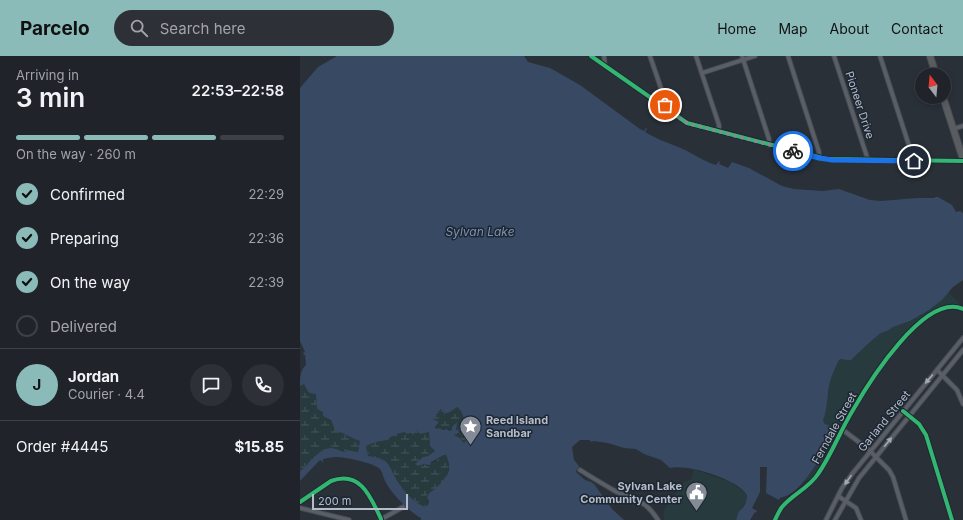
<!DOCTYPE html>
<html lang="en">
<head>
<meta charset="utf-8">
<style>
  :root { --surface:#20242a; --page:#2d3036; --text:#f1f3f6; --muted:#a2a4a8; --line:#3d4147; --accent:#8bbbb9 }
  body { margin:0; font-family:Inter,sans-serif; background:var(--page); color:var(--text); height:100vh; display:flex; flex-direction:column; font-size:15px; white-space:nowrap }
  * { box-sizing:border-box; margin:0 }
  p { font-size:13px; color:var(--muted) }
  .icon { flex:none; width:22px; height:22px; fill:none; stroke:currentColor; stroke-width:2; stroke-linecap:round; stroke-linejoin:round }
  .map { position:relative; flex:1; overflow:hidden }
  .panel { display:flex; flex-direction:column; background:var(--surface); width:300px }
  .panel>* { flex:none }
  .needle { width:26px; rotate:344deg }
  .controls { position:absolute; left:615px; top:12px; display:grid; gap:8px }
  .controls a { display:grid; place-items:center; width:36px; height:36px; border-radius:50%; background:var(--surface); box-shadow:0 2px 6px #0003,0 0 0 1px var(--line); font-size:20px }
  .scale { position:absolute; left:12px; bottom:10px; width:96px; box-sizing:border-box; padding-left:4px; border:2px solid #b4bcc9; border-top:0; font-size:11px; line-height:14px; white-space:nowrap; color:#b4bcc9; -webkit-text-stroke:3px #1d2633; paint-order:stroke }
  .pin { position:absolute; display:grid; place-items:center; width:34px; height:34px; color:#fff; margin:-17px; border:2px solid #fff; border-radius:50%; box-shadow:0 1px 4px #0007 }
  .courier { position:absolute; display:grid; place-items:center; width:40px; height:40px; margin:-20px; border:3px solid #1a73e8; border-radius:50%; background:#fff; color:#222; box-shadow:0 1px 5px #0007 }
  .overview em { font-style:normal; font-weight:600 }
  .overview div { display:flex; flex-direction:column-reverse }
  .overview { display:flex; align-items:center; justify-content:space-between; height:68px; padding:0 16px }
  h1 { font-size:26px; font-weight:600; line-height:30px }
  .bar { display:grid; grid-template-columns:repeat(4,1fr); gap:6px 4px; align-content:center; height:48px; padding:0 16px }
  .bar i { height:5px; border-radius:3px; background:var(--line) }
  .bar .selected { background:var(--accent) }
  .bar p { grid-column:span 4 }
  .line { display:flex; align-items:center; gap:10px; padding:0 16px; border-top:1px solid var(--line) }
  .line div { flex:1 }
  .round { display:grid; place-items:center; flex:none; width:42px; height:42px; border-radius:21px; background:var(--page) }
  ol { padding:0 16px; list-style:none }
  li { display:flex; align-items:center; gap:12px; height:44px }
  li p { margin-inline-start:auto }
  li .icon { padding:4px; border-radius:50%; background:var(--accent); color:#111; stroke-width:4 }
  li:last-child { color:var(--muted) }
  li i { width:22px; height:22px; border:2px solid var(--line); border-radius:50% }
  header { display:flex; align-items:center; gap:24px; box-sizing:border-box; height:56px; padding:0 20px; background:var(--accent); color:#111 }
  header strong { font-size:19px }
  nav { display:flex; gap:22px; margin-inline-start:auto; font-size:14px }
  .search { width:280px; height:36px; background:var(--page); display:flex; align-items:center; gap:10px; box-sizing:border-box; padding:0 14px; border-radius:22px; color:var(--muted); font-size:15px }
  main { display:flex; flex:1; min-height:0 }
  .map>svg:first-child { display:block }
  .green { fill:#273a3e }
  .wetland { fill:url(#wetland-marsh) }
  .water { fill:#384963; fill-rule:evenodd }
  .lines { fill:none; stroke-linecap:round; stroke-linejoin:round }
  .street-casing { stroke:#484c53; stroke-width:5.5 }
  .highway-casing { stroke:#474c53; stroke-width:8 }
  .street { stroke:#5a5e66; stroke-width:3.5 }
  .highway { stroke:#5a5d60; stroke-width:6 }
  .cycleway-casing { stroke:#1d2633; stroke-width:6 }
  .cycleway { stroke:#33b770; stroke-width:4 }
  .oneway { fill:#a2a9b5 }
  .done { stroke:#848b96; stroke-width:4; stroke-dasharray:0 7.2 }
  .route { stroke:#1a73e8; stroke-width:5 }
  .labels { text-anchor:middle; stroke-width:3; stroke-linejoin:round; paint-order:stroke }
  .street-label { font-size:11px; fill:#b4bcc9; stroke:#1d2633 }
  .poi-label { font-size:11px; font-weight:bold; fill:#b4bcc9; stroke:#1d2633; text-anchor:start }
  .water-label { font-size:12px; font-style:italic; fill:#7c92b1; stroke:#1d2633 }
</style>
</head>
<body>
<header>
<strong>Parcelo</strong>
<div class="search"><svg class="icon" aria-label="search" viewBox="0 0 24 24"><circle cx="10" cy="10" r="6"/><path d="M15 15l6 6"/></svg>Search here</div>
<nav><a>Home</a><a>Map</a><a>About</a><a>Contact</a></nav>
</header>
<main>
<section class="panel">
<div class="overview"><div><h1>3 min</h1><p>Arriving in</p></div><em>22:53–22:58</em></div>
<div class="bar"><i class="selected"></i><i class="selected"></i><i class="selected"></i><i></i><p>On the way · 260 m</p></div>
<ol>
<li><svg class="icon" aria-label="check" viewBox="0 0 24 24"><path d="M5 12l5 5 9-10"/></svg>Confirmed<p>22:29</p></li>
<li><svg class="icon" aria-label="check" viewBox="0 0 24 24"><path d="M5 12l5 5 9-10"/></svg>Preparing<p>22:36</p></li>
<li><svg class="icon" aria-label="check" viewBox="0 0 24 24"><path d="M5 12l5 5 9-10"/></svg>On the way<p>22:39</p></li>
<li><i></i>Delivered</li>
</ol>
<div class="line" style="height:72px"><b class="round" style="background:var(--accent);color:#111">J</b><div><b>Jordan</b><p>Courier · 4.4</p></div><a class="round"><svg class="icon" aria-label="chat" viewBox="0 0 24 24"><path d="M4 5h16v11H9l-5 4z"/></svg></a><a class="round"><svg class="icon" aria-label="phone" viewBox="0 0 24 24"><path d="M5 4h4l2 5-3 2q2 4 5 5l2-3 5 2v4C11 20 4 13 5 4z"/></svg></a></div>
<div class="line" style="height:52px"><div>Order #4445</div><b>$15.85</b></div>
</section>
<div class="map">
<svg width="663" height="464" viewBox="0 0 663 464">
  <defs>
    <pattern id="wetland-marsh" width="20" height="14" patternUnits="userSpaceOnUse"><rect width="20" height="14" fill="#273a3e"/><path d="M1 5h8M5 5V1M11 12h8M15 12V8" fill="none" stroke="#445559"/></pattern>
  </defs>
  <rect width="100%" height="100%" fill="#2a3038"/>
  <g class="green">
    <path d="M648 236 659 247 657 249C633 246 614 269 599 285L597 284C575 312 554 340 539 372L541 374 517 417 513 422 504 425C516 408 529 391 534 371L525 368 523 365C526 354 526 345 528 334 530 323 534 314 539 304L541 303 551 304 570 286 581 277 587 275 592 271 610 265 629 254 642 244Z"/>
    <polygon points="393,413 430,426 447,438 446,445 436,464 364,464 364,454 384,426 392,423"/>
  </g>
  <g class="wetland">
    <path d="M4 328 6 335 17 339V353L23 356V360L31 364 38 376C46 377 51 383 60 385L58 396 48 395 43 396 29 392 21 396 0 415V330Z"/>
    <polygon points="157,351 161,355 164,363 165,362 174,370 172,375 169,378 166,373 163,374 164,382 166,382 167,384 164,387 160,382 154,379 157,378 157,376 160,375 162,372 158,373 158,374 156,374 156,367 150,375 147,373 136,373 135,371 139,367 133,362 137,360 136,359 138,357 137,355 140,353 145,355 143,356 143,358 150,356"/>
    <path d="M116 375 121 378 129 376 130 390 136 395C129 401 123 402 115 408L118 410 134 406 144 399H146L148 402 149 414 141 429 133 436 128 438 127 440 128 449 125 451C112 446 102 433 95 421 92 415 90 409 85 405 80 401 74 401 67 400L66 390 76 386 86 384 92 380 105 376 106 378 111 377 112 379Z"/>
  </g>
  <path class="water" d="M37 0H224L228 6 250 12 280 29 340 73 344 75 346 72 347 73 345 76C358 84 372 88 385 94 397 100 403 105 416 109L419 105 420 106 419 108 428 112 432 106 449 112 482 130 494 133 522 135 539 133 570 144 581 145 617 142H635V141H638L652 149 656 156 660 155 663 157V224L653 231 642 244 629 254 610 265 593 271 587 275 581 277 570 286 551 304H547L541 303 539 304C534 314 529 325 528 337 527 347 526 356 523 365L525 368 534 371C529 389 505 433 486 440 484 441 482 441 480 442L479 444 466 437 467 411H460V436L452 452 457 455 456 457 455 456 450 464H436L439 455C444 452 447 446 447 439 437 423 388 408 370 412L361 404 344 398 336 393 324 392 308 387 293 385 292 386 289 384H280L272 391 274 404 279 410 277 413 276 416 285 424 291 426 294 428 312 453 324 464H121V462C109 456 91 437 85 425 83 421 83 417 80 413 74 407 45 401 36 401 32 401 27 402 23 403V407L21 404 19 405 0 425V415C9 409 18 392 31 392 36 392 41 396 46 396V394L58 396 60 385C52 383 45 377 38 376L35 374 31 364 23 360V356L17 353 16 338C8 338 7 335 4 328L0 330C0 322 0 314 6 309L5 299H4L3 297 5 296 0 285V32L18 11ZM157 351 161 355 164 363 165 362 174 370 172 375 169 378 166 375 167 372 163 375 164 377V382H166V384L164 387 160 382 154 379 157 378 158 375 162 373 161 371 158 374H156L157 366 152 371V374L149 375 147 373 143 374 139 372 136 373 135 371 139 366 133 363 137 360 136 358 139 357 138 355H140V353L144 355 143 358 150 356ZM116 375 121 378 129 376 130 390 135 395 128 400 123 401 115 408 118 410 124 408 130 409 131 406 144 399H146C148 402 150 411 149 414 148 421 134 435 129 437L127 442 129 445 128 449 125 451C112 446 102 433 95 421 92 415 90 409 85 405 80 401 74 401 68 400L66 390 76 386 87 384 92 380H97V378L105 376 106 378 111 377 113 379Z"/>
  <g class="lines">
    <defs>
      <g id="street">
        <polyline points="291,0 387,67 526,103 663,105"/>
        <polyline points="304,0 305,10"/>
        <polyline points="350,0 365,44 365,52"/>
        <polyline points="396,0 419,69 419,75"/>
        <polyline points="442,0 469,83 469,89"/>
        <polyline points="488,0 519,96 519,102"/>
        <polyline points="534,0 568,104"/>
        <polyline points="580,0 614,105"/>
        <polyline points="402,17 455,0"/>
        <polyline points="653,73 663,70"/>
        <polyline points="637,314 657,334 663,348"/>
        <polyline points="603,355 619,368 626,379 652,464"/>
        <polyline points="543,374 568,393 589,414 593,421 606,464"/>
        <path d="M280 414C291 421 303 428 315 435 335 445 345 443 358 464"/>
        <polyline points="538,440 556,452 561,464"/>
        <path d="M0 446 31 425C61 414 71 442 81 463"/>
        <polyline points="0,452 49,464"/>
        <polyline points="80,464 103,451"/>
        <path d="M475 464C477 460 479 455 482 451 493 438 509 432 518 418 532 398 540 375 553 354 569 326 625 236 663 253"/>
        <polyline points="526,464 542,432 552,418 663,282"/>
        <polyline points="535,464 559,422 663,294"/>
      </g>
      <g id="highway">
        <polyline points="630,0 636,19"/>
        <polyline points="643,41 663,103"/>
      </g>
    </defs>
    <use href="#street" class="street-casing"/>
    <use href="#highway" class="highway-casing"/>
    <use href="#street" class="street"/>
    <use href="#highway" class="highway"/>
    <defs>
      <g id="cycleway">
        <polyline points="291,0 387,67 526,103 663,105"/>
        <polyline points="603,355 619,368 626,379 652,464"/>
        <path d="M0 446 31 425C61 414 71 442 81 463"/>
        <path d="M475 464C477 460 479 455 482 451 493 438 509 432 518 418 532 398 540 375 553 354 569 326 625 236 663 253"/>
      </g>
    </defs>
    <use href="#cycleway" class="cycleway-casing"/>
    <use href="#cycleway" class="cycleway"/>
  </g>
  <defs><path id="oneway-solid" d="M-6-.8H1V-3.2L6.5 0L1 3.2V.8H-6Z"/></defs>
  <g class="oneway">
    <use href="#oneway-solid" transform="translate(629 323) rotate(130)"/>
    <use href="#oneway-solid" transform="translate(588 386) rotate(-51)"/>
    <use href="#oneway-solid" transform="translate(548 424) rotate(125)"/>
  </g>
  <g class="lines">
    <polyline class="done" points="365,49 365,52 387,67 493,95"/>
    <polyline class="route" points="493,95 519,102 532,104 614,105"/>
  </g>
  <defs>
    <symbol id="sight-pin" viewBox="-11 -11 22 30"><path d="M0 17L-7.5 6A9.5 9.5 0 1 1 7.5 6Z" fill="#848b96" stroke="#1d2633"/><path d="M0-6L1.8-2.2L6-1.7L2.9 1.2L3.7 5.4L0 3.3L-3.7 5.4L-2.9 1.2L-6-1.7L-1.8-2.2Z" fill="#fff"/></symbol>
    <symbol id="civic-pin" viewBox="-11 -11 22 30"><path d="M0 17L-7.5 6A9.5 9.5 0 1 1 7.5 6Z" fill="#848b96" stroke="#1d2633"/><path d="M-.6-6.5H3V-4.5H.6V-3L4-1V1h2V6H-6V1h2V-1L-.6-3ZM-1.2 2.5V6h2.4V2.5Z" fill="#fff"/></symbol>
  </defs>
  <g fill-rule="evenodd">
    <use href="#sight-pin" x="158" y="358" width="25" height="34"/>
    <use href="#civic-pin" x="384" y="424" width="25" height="34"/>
  </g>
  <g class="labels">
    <g class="street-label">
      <text transform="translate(560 49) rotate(72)" y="4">Pioneer Drive</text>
      <text transform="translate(584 365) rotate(-51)" y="4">Garland Street</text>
      <text transform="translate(534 372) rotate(-61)" y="4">Ferndale Street</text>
    </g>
    <g class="poi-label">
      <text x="186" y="368">Reed Island<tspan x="186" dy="13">Sandbar</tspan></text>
      <text x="382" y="434" text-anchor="end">Sylvan Lake<tspan x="382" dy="13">Community Center</tspan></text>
    </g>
    <g class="water-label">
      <text x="180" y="180">Sylvan Lake</text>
    </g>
  </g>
</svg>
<div class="controls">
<a><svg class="needle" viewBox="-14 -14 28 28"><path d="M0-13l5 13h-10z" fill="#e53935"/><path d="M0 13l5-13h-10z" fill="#a2a4a8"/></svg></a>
</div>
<div class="scale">200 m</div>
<div class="pin" style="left:365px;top:49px;background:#ea580c"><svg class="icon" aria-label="bag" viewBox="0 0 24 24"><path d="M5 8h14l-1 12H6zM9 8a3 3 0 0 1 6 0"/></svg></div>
<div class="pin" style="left:614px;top:105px;background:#1f2937"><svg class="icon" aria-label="home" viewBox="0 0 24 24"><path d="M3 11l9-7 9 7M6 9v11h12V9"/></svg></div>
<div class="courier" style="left:493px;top:95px"><svg class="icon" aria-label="bike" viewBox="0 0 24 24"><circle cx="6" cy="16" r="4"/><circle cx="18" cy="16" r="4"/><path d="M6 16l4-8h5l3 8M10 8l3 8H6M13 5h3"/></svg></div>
</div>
</main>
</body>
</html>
